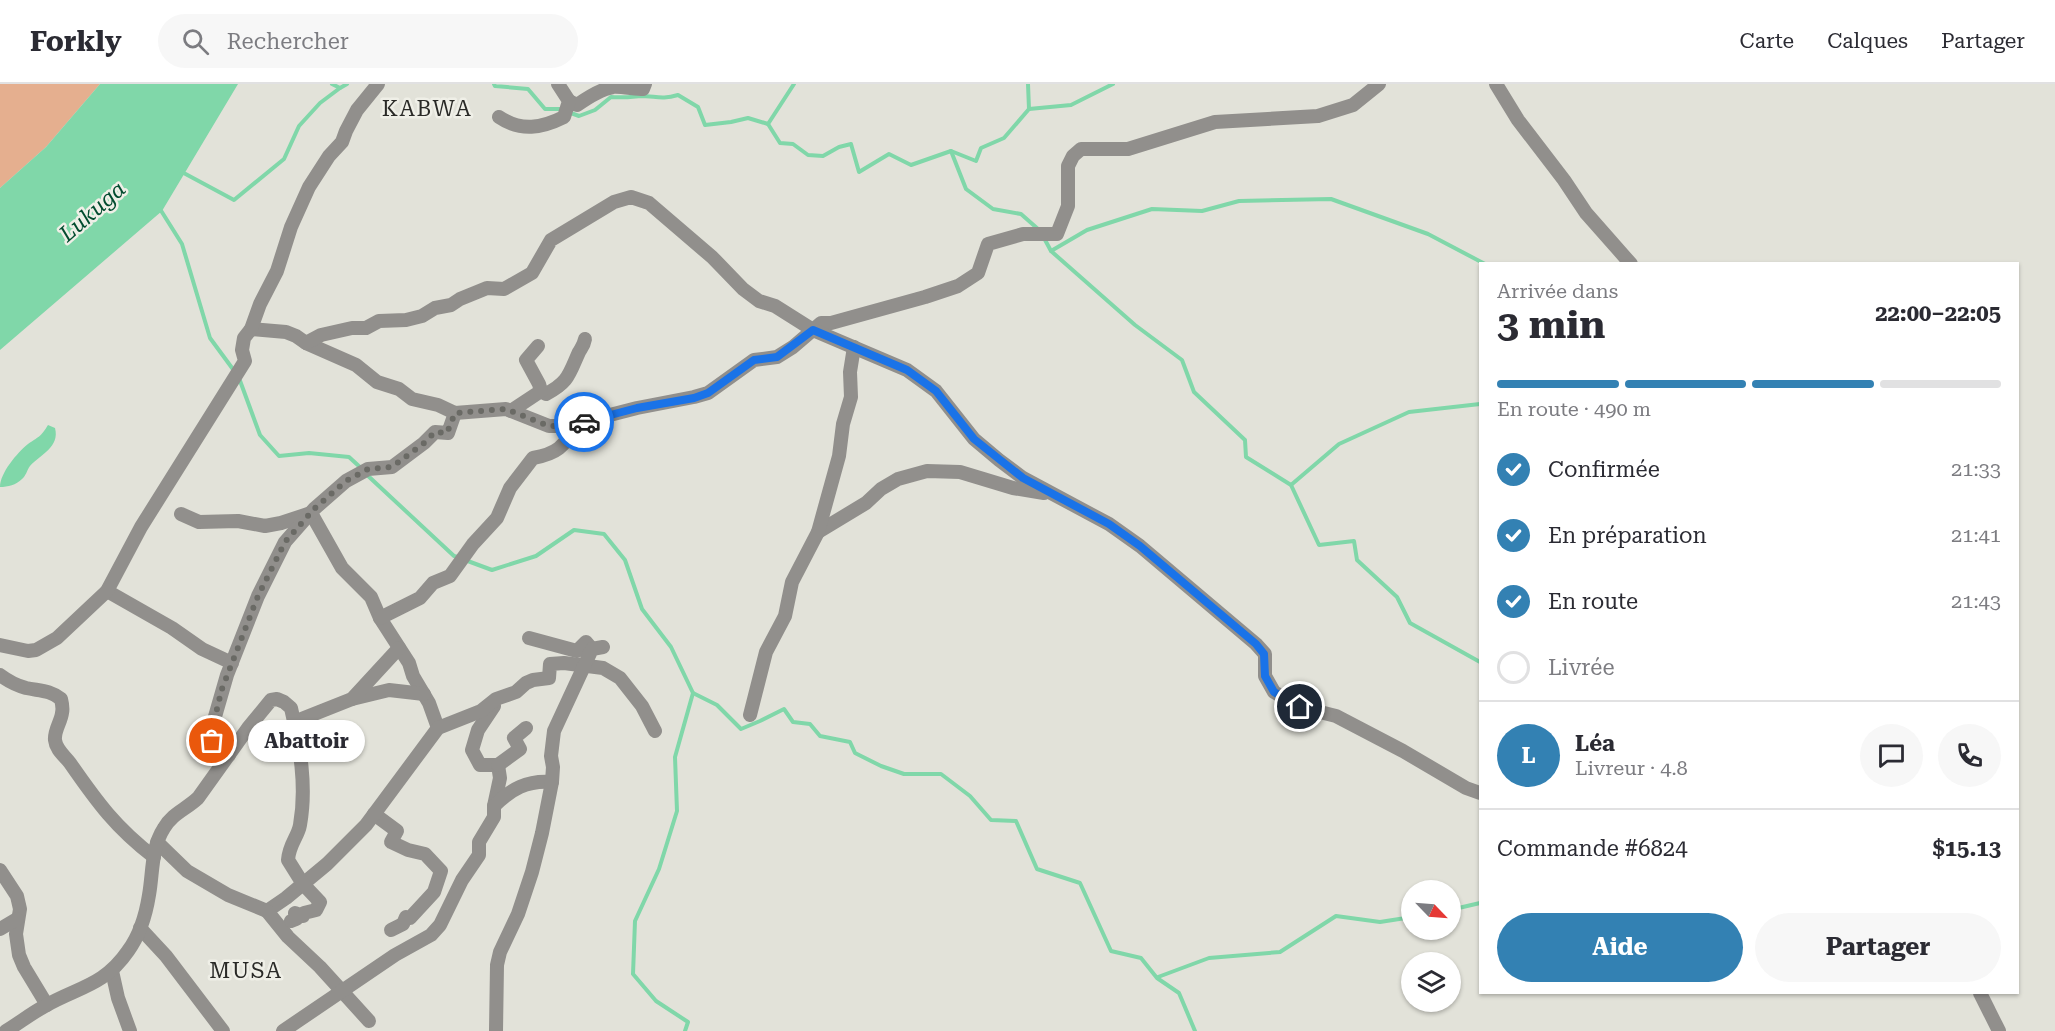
<!DOCTYPE html>
<html lang="fr">
<head>
<meta charset="utf-8">
<style>
  :root { --surface:#fff; --page:#f7f7f7; --text:#2b2b33; --muted:#7c7c81; --line:#e1e1e2; --accent:#3381b3 }
  body { margin:0; font-family:"Roboto Serif",serif; background:var(--page); color:var(--text); height:100vh; display:flex; flex-direction:column; font-size:22px; white-space:nowrap }
  * { box-sizing:border-box; margin:0 }
  p { font-size:20px; color:var(--muted) }
  .icon { flex:none; width:33px; height:33px; fill:none; stroke:currentColor; stroke-width:2; stroke-linecap:round; stroke-linejoin:round }
  .map { position:relative; flex:1; overflow:hidden }
  .side { position:absolute; left:1479px; top:178px; width:540px; height:732px; display:flex; flex-direction:column; background:var(--surface); border-radius:0px; box-shadow:0 2px 4px #0004 }
  .side>* { flex:none }
  .needle { width:39px; rotate:115deg }
  .controls { position:absolute; left:1401px; top:796px; display:grid; gap:12px }
  .controls a { display:grid; place-items:center; width:60px; height:60px; border-radius:50%; background:var(--surface); box-shadow:0 2px 4px #0004; font-size:30px }
  .pin { position:absolute; display:grid; place-items:center; width:51px; height:51px; color:#fff; margin:-26px; border:3px solid #fff; border-radius:50%; box-shadow:0 2px 6px #0007 }
  .courier { position:absolute; display:grid; place-items:center; width:60px; height:60px; margin:-30px; border:4px solid #1a73e8; border-radius:50%; background:#fff; color:#222; box-shadow:0 2px 8px #0007 }
  .bubble { position:absolute; height:42px; border-radius:21px; background:var(--surface); box-shadow:0 2px 4px #0004; font-size:20px; font-weight:700; line-height:42px; text-align:center }
  .overview em { font-style:normal; font-weight:700 }
  .overview div { display:flex; flex-direction:column-reverse }
  .overview { display:flex; align-items:center; justify-content:space-between; height:102px; padding:0 18px }
  h1 { font-size:39px; font-weight:700; line-height:45px }
  .bar { display:grid; grid-template-columns:repeat(4,1fr); gap:9px 6px; align-content:center; height:72px; padding:0 18px }
  .bar i { height:8px; border-radius:4px; background:var(--line) }
  .bar .current { background:var(--accent) }
  .bar p { grid-column:span 4 }
  .line { display:flex; align-items:center; gap:15px; padding:0 18px; border-top:2px solid var(--line) }
  .line div { flex:1 }
  .round { display:grid; place-items:center; flex:none; width:63px; height:63px; border-radius:32px; background:var(--page) }
  ol { padding:0 18px; list-style:none }
  li { display:flex; align-items:center; gap:18px; height:66px }
  li p { margin-inline-start:auto }
  li .icon { padding:6px; border-radius:50%; background:var(--accent); color:#fff; stroke-width:4 }
  li:last-child { color:var(--muted) }
  li i { width:33px; height:33px; border:3px solid var(--line); border-radius:50% }
  .primary-button { display:flex; gap:12px; margin-top:auto; padding:12px 18px }
  .primary-button a { flex:1; height:69px; border-radius:36px; background:var(--accent); color:#fff; font-size:24px; font-weight:700; line-height:69px; text-align:center }
  .primary-button a+a { background:var(--page); color:var(--text) }
  header { display:flex; align-items:center; gap:36px; box-sizing:border-box; height:84px; padding:0 30px; background:var(--surface); border-bottom:2px solid var(--line) }
  header strong { font-size:28px }
  nav { display:flex; gap:33px; margin-inline-start:auto; font-size:21px }
  .search { width:420px; height:54px; background:var(--page); display:flex; align-items:center; gap:15px; box-sizing:border-box; padding:0 21px; border-radius:33px; color:var(--muted); font-size:22px }
  .map>svg:first-child { display:block }
  .green { fill:#e5af8f }
  .water { fill:#80d7a9 }
  .lines { fill:none; stroke-linecap:round; stroke-linejoin:round }
  .stream { stroke:#80d7a9; stroke-width:4 }
  .minor { stroke:#918f8c; stroke-width:14 }
  .done { stroke:#6a6a65; stroke-width:6; stroke-dasharray:0 10.8 }
  .route { stroke:#1a73e8; stroke-width:8 }
  .labels { text-anchor:middle; stroke-width:5; stroke-linejoin:round; paint-order:stroke }
  .neighbourhood-label { font-size:22px; letter-spacing:1.5px; fill:#2a2a27; stroke:#efefe7 }
  .water-label { font-size:22px; font-style:italic; fill:#024c2f; stroke:#efefe7 }
</style>
</head>
<body>
<header>
<strong>Forkly</strong>
<div class="search"><svg class="icon" aria-label="search" viewBox="0 0 24 24"><circle cx="10" cy="10" r="6"/><path d="M15 15l6 6"/></svg>Rechercher</div>
<nav><a>Carte</a><a>Calques</a><a>Partager</a></nav>
</header>
<div class="map">
<svg width="2055" height="947" viewBox="0 0 2055 947">
  <rect width="100%" height="100%" fill="#e2e2d9"/>
  <polygon class="green" points="0,0 100,0 46,63 0,104"/>
  <g class="water">
    <polygon points="100,0 238,0 162,127 0,266 0,104 46,63"/>
    <path d="M48 341 55 344C60 363 41 370 30 382 27 386 26 392 22 395 16 401 8 403 0 403 0 389 17 369 28 360 38 353 41 353 48 341Z"/>
  </g>
  <g class="lines">
    <g class="stream">
      <polyline points="332,0 340,4 347,0"/>
      <path d="M494 0 495 2 528 5 545 25H560L579 32 595 26 611 13C621 14 630 13 640 12 656 12 661 16 678 11L698 23 705 41 731 38 748 34 768 40 780 59 793 60 808 71 823 72 839 63 851 60 859 88 889 70 911 81 951 67 966 105 993 125 1021 130 1038 145"/>
      <polyline points="1028,0 1029,25"/>
      <polyline points="768,40 794,0"/>
      <polyline points="951,67 976,77 981,64 1004,54 1029,25 1071,21 1113,0"/>
      <polyline points="180,87 234,116 284,75 299,42 320,19 340,4"/>
      <polyline points="160,125 182,160 210,254 235,288"/>
      <polyline points="1044,154 1051,167 1135,241 1182,276 1194,308 1245,356 1246,373 1291,401 1319,461 1354,457 1357,476 1397,513 1410,539 1480,578"/>
      <polyline points="1051,167 1087,146 1152,125 1202,127 1239,117 1331,115 1428,150 1485,180"/>
      <polyline points="239,294 260,351 279,372 309,369 349,373 361,384"/>
      <polyline points="366,390 454,472 458,473"/>
      <polyline points="1291,401 1339,360 1409,328 1480,320"/>
      <polyline points="465,476 492,486 536,472 574,446 604,450 625,476 642,525 671,563 693,609 717,621 741,645 760,637 784,625 793,638 810,640 820,652 850,658 855,669 881,682 904,690 941,690 970,712 991,736 1016,737 1037,785 1080,799 1111,867 1141,874 1157,894 1179,909 1195,947"/>
      <polyline points="1450,826 1480,819"/>
      <polyline points="1158,893 1209,874 1280,868 1336,832 1380,838 1412,833"/>
      <polyline points="685,947 688,938 656,917 633,890 635,837 659,785 677,727 675,673 693,609"/>
    </g>
    <g class="minor">
      <polyline points="1496,0 1518,36 1564,96 1586,129 1631,180"/>
      <path d="M569 17 577 21C587 14 601 5 613 3 618 2 636 5 643 5L645 0"/>
      <path d="M499 33C521 48 542 44 564 33L569 17 558 0"/>
      <polyline points="251,245 286,248 296,252 306,259 356,281 377,298 399,305 412,315 438,321 455,329 506,325 549,342 567,342 637,324 694,313 708,309 754,276 777,273 793,263 821,239 831,239 925,213 958,202 978,189 988,160 1023,150 1057,150 1068,122 1068,82 1073,72 1081,65 1128,65 1215,38 1318,32 1353,21 1379,0"/>
      <polyline points="306,259 321,251 352,244 366,244 379,237 406,236 422,232 435,224 451,221 460,215 487,204 504,205 532,189 551,156 614,118 631,113 649,119 712,173 743,205 759,217 775,222 813,246 907,286 936,307 974,355 999,376 1023,394 1109,440 1140,462 1256,560 1265,570 1265,592 1274,608 1300,623 1336,632 1403,667 1466,704 1480,709"/>
      <path d="M541 307 546 310C569 298 569 290 579 268 582 263 584 261 585 255"/>
      <polyline points="511,327 541,307 539,300 526,276 538,262"/>
      <polyline points="181,430 199,438 238,437 265,442 281,439 311,429 342,484 371,513 380,534 409,579 413,592 429,619 438,644"/>
      <polyline points="818,448 866,419 881,405 898,395 927,387 960,388 1013,404 1044,409"/>
      <polyline points="107,507 172,544 202,565 232,579"/>
      <path d="M380 534 420 514 433 499 450 492 473 460 497 434 510 404 533 374C556 370 565 363 575 341"/>
      <polyline points="529,554 577,567 586,558 592,565"/>
      <polyline points="0,561 28,567 36,566 57,554 107,507 141,443 245,277 242,266 244,254 251,245 260,220 277,187 291,143 309,103 329,72 342,58 346,47 357,26 378,0"/>
      <path d="M0 591C8 597 15 601 26 604 40 607 50 606 61 615 62 619 63 625 62 629 61 638 54 646 55 656 56 666 65 672 70 679 97 718 116 744 154 773"/>
      <polyline points="352,615 389,606 424,610"/>
      <polyline points="494,622 478,646 472,666 480,681 498,681 500,694 494,722"/>
      <polyline points="750,631 766,568 785,532 792,498 818,448 839,372 843,340 851,313 850,288 854,263"/>
      <polyline points="294,638 352,615 399,564"/>
      <polyline points="229,671 212,657 212,643 227,591 258,512 285,458 314,425 346,397 368,385 392,383 424,359 435,348 448,349 455,329"/>
      <polyline points="498,681 520,665 514,654 526,644"/>
      <polyline points="374,730 397,747 391,758 408,766 425,770 441,787 434,808 410,834 406,833 403,840 391,846"/>
      <polyline points="157,758 187,787 228,811 267,827 286,814 327,780 366,741 438,644 481,627 496,615 516,608 526,599 533,596 549,594 550,580 564,579 603,584 620,594 642,622 655,647"/>
      <polyline points="0,786 17,812 20,825 16,850 19,871 24,883 47,921"/>
      <polyline points="267,827 288,853 320,883 369,937"/>
      <polyline points="140,844 166,872 223,947"/>
      <polyline points="0,845 17,835"/>
      <polyline points="112,887 118,914 130,947"/>
      <polyline points="1980,909 1999,947"/>
      <path d="M6 947C19 939 32 929 45 922 78 903 104 902 128 867 139 852 146 830 149 811 153 789 151 764 164 744 173 729 185 726 198 714L248 644 271 616 277 615 284 618 291 624C300 663 307 702 300 741 298 753 289 760 288 776L303 800 320 818 316 826 304 829 303 832 295 829 296 835 291 837"/>
      <path d="M283 947 395 871 431 851 440 841 462 796 479 771V758L494 733V722C511 705 527 696 552 698"/>
      <polyline points="496,947 497,881 500,868 518,830 532,788 542,749 552,698 553,683 551,672 554,647 592,565 603,563"/>
    </g>
  </g>
  <g class="lines">
    <path class="done" d="M212 657C209 641 219 626 220 610L258 512 285 458 314 425 346 397 368 385 392 383 424 359 435 348 447 349 455 329 506 325 549 342H567L584 338"/>
    <polyline class="route" points="584,338 637,324 694,314 708,309 754,276 777,273 813,246 907,286 936,307 974,355 999,375 1023,394 1109,440 1140,462 1256,560 1264,570 1265,592 1274,608 1300,623"/>
  </g>
  <g class="labels">
    <g class="neighbourhood-label">
      <text x="427" y="32">KABWA</text>
      <text x="246" y="894">MUSA</text>
    </g>
    <g class="water-label">
      <text transform="translate(92 127) rotate(-41)" y="8">Lukuga</text>
    </g>
  </g>
</svg>
<div class="controls">
<a><svg class="needle" viewBox="-14 -14 28 28"><path d="M0-13l5 13h-10z" fill="#e53935"/><path d="M0 13l5-13h-10z" fill="#7c7c81"/></svg></a>
<a><svg class="icon" aria-label="layers" viewBox="0 0 24 24"><path d="M12 4l9 5-9 5-9-5zM3 14l9 5 9-5"/></svg></a>
</div>
<div class="pin" style="left:212px;top:657px;background:#ea580c"><svg class="icon" aria-label="bag" viewBox="0 0 24 24"><path d="M5 8h14l-1 12H6zM9 8a3 3 0 0 1 6 0"/></svg></div>
<div class="pin" style="left:1300px;top:623px;background:#1f2937"><svg class="icon" aria-label="home" viewBox="0 0 24 24"><path d="M3 11l9-7 9 7M6 9v11h12V9"/></svg></div>
<div class="courier" style="left:584px;top:338px"><svg class="icon" aria-label="car" viewBox="0 0 24 24"><path d="M5 17H2v-5l4-1 3-4h7l3 4 3 1v5h-3M9 17h6M6 11h13"/><circle cx="7" cy="17" r="2"/><circle cx="17" cy="17" r="2"/></svg></div>
<div class="bubble" style="left:248px;top:636px;width:117px">Abattoir</div>
<section class="side">
<div class="overview"><div><h1>3 min</h1><p>Arrivée dans</p></div><em>22:00–22:05</em></div>
<div class="bar"><i class="current"></i><i class="current"></i><i class="current"></i><i></i><p>En route · 490 m</p></div>
<ol>
<li><svg class="icon" aria-label="check" viewBox="0 0 24 24"><path d="M5 12l5 5 9-10"/></svg>Confirmée<p>21:33</p></li>
<li><svg class="icon" aria-label="check" viewBox="0 0 24 24"><path d="M5 12l5 5 9-10"/></svg>En préparation<p>21:41</p></li>
<li><svg class="icon" aria-label="check" viewBox="0 0 24 24"><path d="M5 12l5 5 9-10"/></svg>En route<p>21:43</p></li>
<li><i></i>Livrée</li>
</ol>
<div class="line" style="height:108px"><b class="round" style="background:var(--accent);color:#fff">L</b><div><b>Léa</b><p>Livreur · 4.8</p></div><a class="round"><svg class="icon" aria-label="chat" viewBox="0 0 24 24"><path d="M4 5h16v11H9l-5 4z"/></svg></a><a class="round"><svg class="icon" aria-label="phone" viewBox="0 0 24 24"><path d="M5 4h4l2 5-3 2q2 4 5 5l2-3 5 2v4C11 20 4 13 5 4z"/></svg></a></div>
<div class="line" style="height:78px"><div>Commande #6824</div><b>$15.13</b></div>
<div class="primary-button"><a>Aide</a><a>Partager</a></div>
</section>
</div>
</body>
</html>
